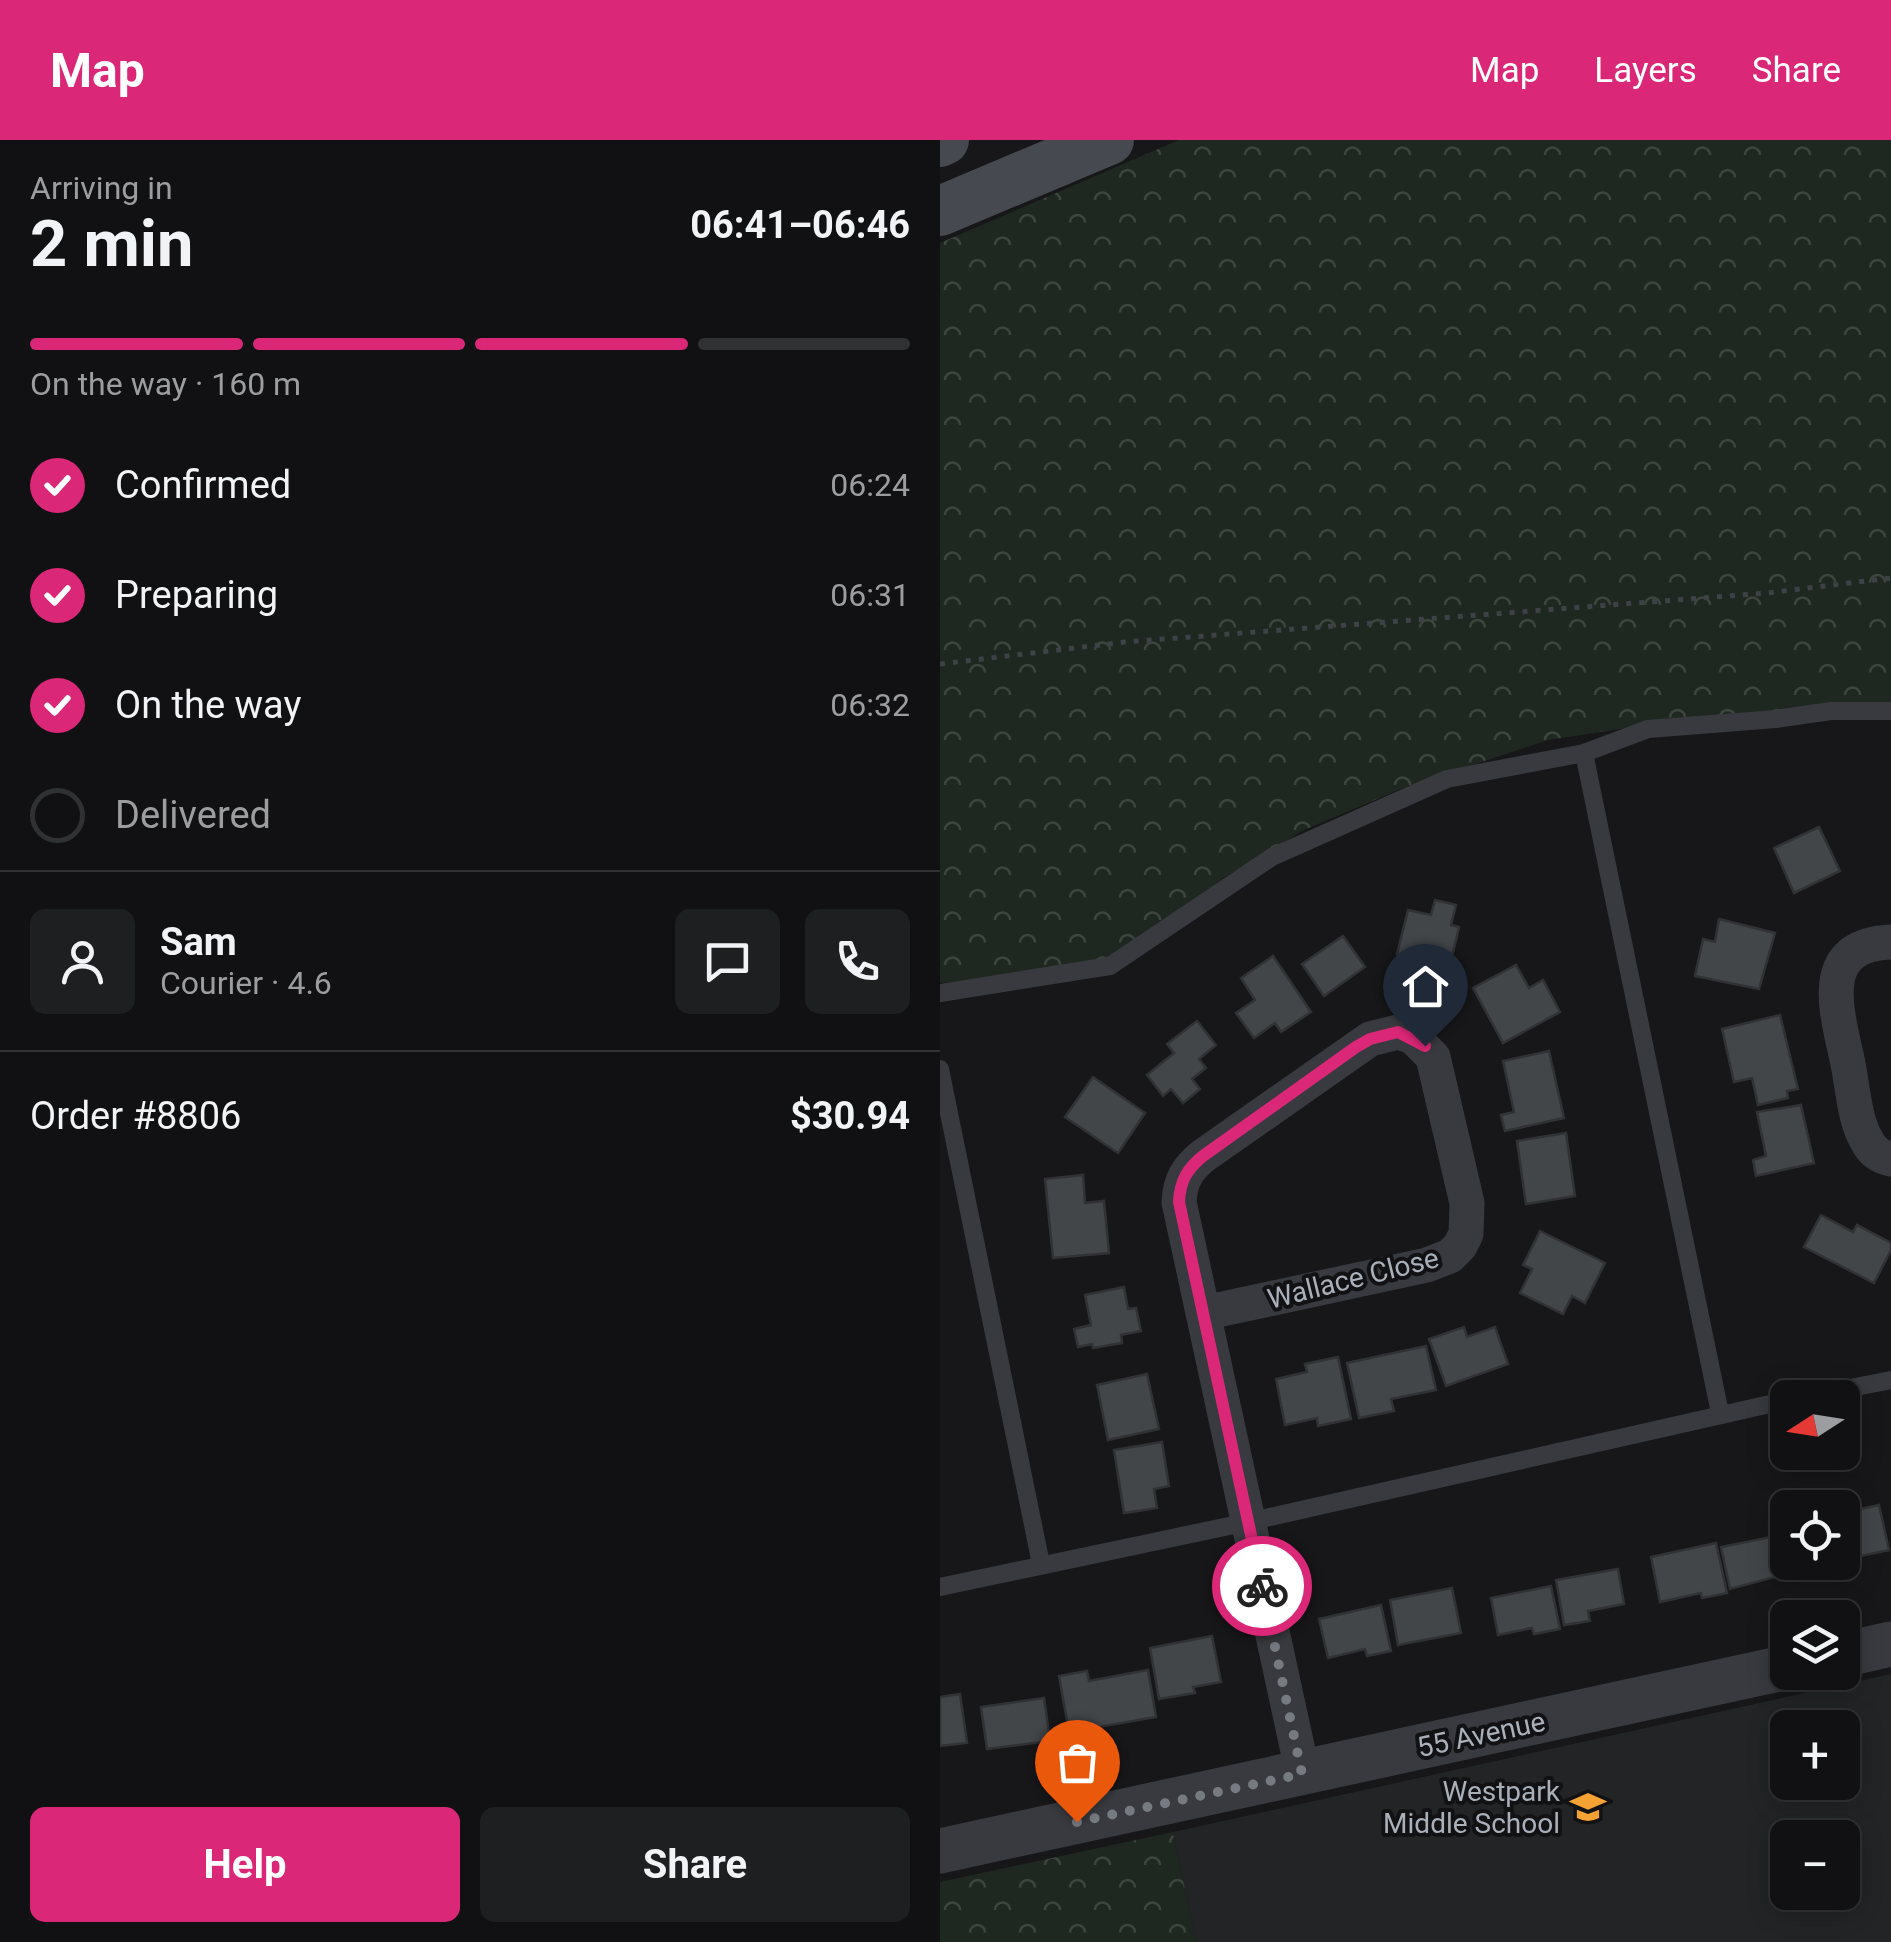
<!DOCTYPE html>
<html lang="en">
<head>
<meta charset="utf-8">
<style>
  :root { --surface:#111113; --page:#1e1f21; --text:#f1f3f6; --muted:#9c9da0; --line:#303133; --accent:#db2777 }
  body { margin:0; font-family:Roboto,sans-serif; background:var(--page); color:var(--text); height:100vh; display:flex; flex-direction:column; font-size:38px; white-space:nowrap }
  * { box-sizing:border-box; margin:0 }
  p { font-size:32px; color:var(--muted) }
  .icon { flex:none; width:55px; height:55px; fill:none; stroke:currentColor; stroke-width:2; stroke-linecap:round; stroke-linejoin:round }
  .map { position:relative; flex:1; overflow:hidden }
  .sheet { display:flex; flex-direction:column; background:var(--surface); width:940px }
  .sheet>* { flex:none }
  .needle { width:65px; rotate:258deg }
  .buttons { position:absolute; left:830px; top:1240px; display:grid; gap:20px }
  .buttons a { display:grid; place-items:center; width:90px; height:90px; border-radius:15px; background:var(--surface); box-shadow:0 5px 25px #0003,0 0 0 2px var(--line); font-size:50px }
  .pin { position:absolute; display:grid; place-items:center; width:85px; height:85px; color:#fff; margin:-102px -42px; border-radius:50% 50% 50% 0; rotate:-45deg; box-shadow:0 0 10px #0007 }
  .pin .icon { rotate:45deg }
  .courier { position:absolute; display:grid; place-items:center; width:100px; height:100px; margin:-50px; border:8px solid #db2777; border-radius:50%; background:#fff; color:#222; box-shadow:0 2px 12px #0007 }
  .head em { font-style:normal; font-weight:700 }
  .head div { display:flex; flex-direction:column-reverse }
  .head { display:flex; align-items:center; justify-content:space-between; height:170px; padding:0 30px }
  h1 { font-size:65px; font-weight:700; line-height:75px }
  .bar { display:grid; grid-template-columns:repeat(4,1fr); gap:15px 10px; align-content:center; height:120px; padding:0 30px }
  .bar i { height:12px; border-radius:8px; background:var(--line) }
  .bar .current { background:var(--accent) }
  .bar p { grid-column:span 4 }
  .line { display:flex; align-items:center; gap:25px; padding:0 30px; border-top:2px solid var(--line) }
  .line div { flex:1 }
  .round { display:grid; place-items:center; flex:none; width:105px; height:105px; border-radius:15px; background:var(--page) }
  ol { padding:0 30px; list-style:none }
  li { display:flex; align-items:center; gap:30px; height:110px }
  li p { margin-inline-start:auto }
  li .icon { padding:10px; border-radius:50%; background:var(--accent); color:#fff; stroke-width:4 }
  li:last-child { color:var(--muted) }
  li i { width:55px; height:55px; border:5px solid var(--line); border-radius:50% }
  .primary-button { display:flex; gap:20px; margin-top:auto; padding:20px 30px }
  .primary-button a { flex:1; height:115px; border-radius:15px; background:var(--accent); color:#fff; font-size:40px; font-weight:700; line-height:115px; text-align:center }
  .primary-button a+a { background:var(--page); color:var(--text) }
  header { display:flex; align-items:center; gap:60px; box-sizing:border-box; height:140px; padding:0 50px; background:var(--accent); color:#fff }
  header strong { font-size:48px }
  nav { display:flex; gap:55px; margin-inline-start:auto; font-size:35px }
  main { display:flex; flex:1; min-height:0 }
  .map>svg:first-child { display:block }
  .built { fill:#232426; fill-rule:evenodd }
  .park { fill:url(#park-crowns) }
  .building { fill:#434649; stroke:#313235; stroke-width:2.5 }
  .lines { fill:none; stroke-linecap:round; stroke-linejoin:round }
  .path { stroke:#3e4146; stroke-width:5; stroke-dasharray:5 8; stroke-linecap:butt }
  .service { stroke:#383a3f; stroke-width:18 }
  .minor { stroke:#383a3f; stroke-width:35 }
  .tertiary { stroke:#383a3f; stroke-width:45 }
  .secondary { stroke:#46494f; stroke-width:50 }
  .done { stroke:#767a81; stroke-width:10; stroke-dasharray:0 18 }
  .route { stroke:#db2777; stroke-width:12 }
  .labels { text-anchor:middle; stroke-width:8; stroke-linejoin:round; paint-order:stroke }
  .street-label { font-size:28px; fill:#a9b0b9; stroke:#121214 }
  .poi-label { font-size:28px; fill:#a9b0b9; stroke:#121214; text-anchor:end }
</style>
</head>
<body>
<header>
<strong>Map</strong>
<nav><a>Map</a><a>Layers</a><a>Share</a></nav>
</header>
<main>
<section class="sheet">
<div class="head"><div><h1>2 min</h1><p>Arriving in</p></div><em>06:41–06:46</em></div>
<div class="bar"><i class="current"></i><i class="current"></i><i class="current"></i><i></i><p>On the way · 160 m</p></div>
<ol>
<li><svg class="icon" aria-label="check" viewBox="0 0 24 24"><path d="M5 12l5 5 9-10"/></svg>Confirmed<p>06:24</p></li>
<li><svg class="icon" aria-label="check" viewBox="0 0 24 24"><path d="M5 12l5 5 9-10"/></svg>Preparing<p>06:31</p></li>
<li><svg class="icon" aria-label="check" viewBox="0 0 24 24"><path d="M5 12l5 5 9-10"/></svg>On the way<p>06:32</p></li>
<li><i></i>Delivered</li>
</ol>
<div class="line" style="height:180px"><a class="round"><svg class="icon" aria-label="person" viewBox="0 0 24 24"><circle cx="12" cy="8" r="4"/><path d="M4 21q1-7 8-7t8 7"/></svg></a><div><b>Sam</b><p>Courier · 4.6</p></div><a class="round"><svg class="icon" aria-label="chat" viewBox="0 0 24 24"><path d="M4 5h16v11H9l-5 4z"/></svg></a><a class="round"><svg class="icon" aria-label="phone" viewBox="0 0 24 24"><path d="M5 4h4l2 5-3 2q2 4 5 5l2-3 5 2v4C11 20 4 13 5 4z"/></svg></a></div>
<div class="line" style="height:130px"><div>Order #8806</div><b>$30.94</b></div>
<div class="primary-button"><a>Help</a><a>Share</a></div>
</section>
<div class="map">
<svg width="951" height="1802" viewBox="0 0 951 1802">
  <defs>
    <pattern id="park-crowns" width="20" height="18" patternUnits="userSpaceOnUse" patternTransform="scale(2.5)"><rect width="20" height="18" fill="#1f2820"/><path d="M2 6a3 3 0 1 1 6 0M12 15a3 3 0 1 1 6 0" fill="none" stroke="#3d453e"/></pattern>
  </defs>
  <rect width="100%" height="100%" fill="#171719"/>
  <path class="built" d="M951 1534V1802H256L233 1692ZM848 1588H902V1642H848ZM848 1698H902V1752H848Z"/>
  <g class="park">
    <polygon points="239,0 951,0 951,576 720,583 608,600 463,648 364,690 283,738 222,791 178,818 77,837 0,843 0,103"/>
    <polygon points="233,1692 256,1802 0,1802 0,1742"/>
  </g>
  <g class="building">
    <polygon points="879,687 900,731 854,753 834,708"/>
    <polygon points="495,760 516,765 511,785 519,787 512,817 497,824 457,814 468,770 491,775"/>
    <polygon points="779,779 835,793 819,849 755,836 763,799 775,802"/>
    <polygon points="403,796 425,827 384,856 362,824"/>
    <polygon points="333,816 371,872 341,892 335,883 314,898 296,873 315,860 301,838"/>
    <polygon points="576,825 589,848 603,840 620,872 563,903 533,848"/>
    <polygon points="840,875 858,949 847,951 848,958 818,965 812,938 794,942 782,889"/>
    <polygon points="257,881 276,905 259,919 266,928 252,939 260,949 243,963 231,949 223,956 207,935 234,913 227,904"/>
    <polygon points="609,911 624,978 565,991 561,975 574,972 563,921"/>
    <polygon points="153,937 205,973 178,1013 125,977"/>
    <polygon points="861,965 874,1023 816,1036 813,1020 826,1016 817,972"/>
    <polygon points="626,993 635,1056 586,1064 577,1001"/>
    <polygon points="143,1035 145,1063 164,1061 169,1113 113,1118 105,1039"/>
    <polygon points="881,1075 913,1092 917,1085 951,1103 951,1110 934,1143 864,1107"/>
    <polygon points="600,1091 665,1123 645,1163 632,1156 623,1174 580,1153 592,1129 583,1125"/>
    <polygon points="184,1147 188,1169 196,1168 201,1191 181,1195 182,1203 153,1208 152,1204 138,1207 134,1189 151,1185 145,1155"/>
    <polygon points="524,1187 527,1197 555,1187 568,1224 506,1246 489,1199"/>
    <polygon points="486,1206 496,1250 451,1259 454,1271 419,1278 407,1223"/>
    <polygon points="398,1217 411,1279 378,1286 377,1278 345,1285 336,1239 367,1232 365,1224"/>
    <polygon points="207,1234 219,1289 168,1300 157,1245"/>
    <polygon points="222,1302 229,1346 214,1349 217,1368 184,1373 174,1310"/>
    <polygon points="939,1365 949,1410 902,1420 902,1373"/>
    <polygon points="841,1395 849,1433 790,1449 781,1407"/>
    <polygon points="776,1403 787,1453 762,1458 761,1453 720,1462 711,1417"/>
    <polygon points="678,1429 684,1464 648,1471 650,1481 624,1485 616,1440"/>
    <polygon points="611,1446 620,1489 594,1494 592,1488 558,1495 551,1458"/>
    <polygon points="512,1448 521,1493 458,1505 450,1460"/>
    <polygon points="441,1465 451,1511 427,1516 425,1509 388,1518 379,1479"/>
    <polygon points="272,1496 281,1542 253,1547 255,1553 219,1559 210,1508"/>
    <polygon points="208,1530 216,1577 129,1592 119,1536 147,1531 149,1541"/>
    <polygon points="20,1554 27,1603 0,1606 0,1557"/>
    <polygon points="104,1558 110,1601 47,1609 41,1567"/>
  </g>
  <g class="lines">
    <polyline class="path" points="0,524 185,502 827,453 951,438"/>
    <g class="service">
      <polyline points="644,613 780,1273"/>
      <polyline points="0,853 170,826 332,717 507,639 644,613 708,589 836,579 891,571 951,571"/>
      <polyline points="0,929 101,1424"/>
      <polyline points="859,1258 951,1240"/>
      <polyline points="0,1447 308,1382 848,1260"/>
    </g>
    <g class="minor">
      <path d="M951 802C873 805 898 874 908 924 913 948 914 979 927 1001 932 1011 940 1017 951 1019"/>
      <path d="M264 1173 487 1125 510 1116 520 1106 526 1094 527 1063 493 917 473 897 458 892 430 899 263 1016C247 1029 240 1041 239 1062L363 1634"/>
    </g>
    <g class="tertiary">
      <polyline points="902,1515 951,1504"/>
      <polyline points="0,1711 848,1527"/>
    </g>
    <g class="secondary">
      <polyline points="0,2 4,0"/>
      <polyline points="0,71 169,0"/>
    </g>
  </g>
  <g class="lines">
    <polyline class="done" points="137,1682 362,1634 322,1446"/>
    <path class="route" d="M322 1446 239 1062C240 1041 247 1029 263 1016L416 907 430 899 458 892 485 906"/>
  </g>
  <defs>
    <symbol id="school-bare" viewBox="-9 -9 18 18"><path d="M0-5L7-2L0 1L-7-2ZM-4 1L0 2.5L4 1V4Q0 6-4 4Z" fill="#f5a234" stroke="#121214" stroke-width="2.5" paint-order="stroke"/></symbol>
  </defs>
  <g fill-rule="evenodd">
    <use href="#school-bare" x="623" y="1642" width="50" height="50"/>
  </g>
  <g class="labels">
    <g class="street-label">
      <text transform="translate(413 1138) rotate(-14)" y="10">Wallace Close</text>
      <text transform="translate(541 1594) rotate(-12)" y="10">55 Avenue</text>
    </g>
    <g class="poi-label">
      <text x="620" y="1661">Westpark<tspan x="620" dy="32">Middle School</tspan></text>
    </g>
  </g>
</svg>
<div class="buttons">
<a><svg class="needle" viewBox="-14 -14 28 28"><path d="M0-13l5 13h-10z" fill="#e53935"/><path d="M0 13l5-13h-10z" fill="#9c9da0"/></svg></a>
<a><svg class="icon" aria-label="locate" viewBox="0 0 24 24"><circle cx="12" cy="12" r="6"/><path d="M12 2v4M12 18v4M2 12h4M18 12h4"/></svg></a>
<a><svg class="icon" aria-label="layers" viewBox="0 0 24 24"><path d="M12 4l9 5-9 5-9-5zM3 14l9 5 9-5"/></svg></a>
<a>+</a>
<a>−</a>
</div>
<div class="pin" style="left:137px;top:1682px;background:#ea580c"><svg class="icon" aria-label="bag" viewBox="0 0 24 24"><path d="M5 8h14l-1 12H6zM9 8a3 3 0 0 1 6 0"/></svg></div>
<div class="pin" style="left:485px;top:906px;background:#1f2937"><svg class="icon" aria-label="home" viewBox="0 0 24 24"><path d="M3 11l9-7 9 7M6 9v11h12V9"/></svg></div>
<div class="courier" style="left:322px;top:1446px"><svg class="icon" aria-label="bike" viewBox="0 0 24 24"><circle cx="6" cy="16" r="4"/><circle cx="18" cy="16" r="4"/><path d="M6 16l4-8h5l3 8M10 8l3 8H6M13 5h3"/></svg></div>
</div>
</main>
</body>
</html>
